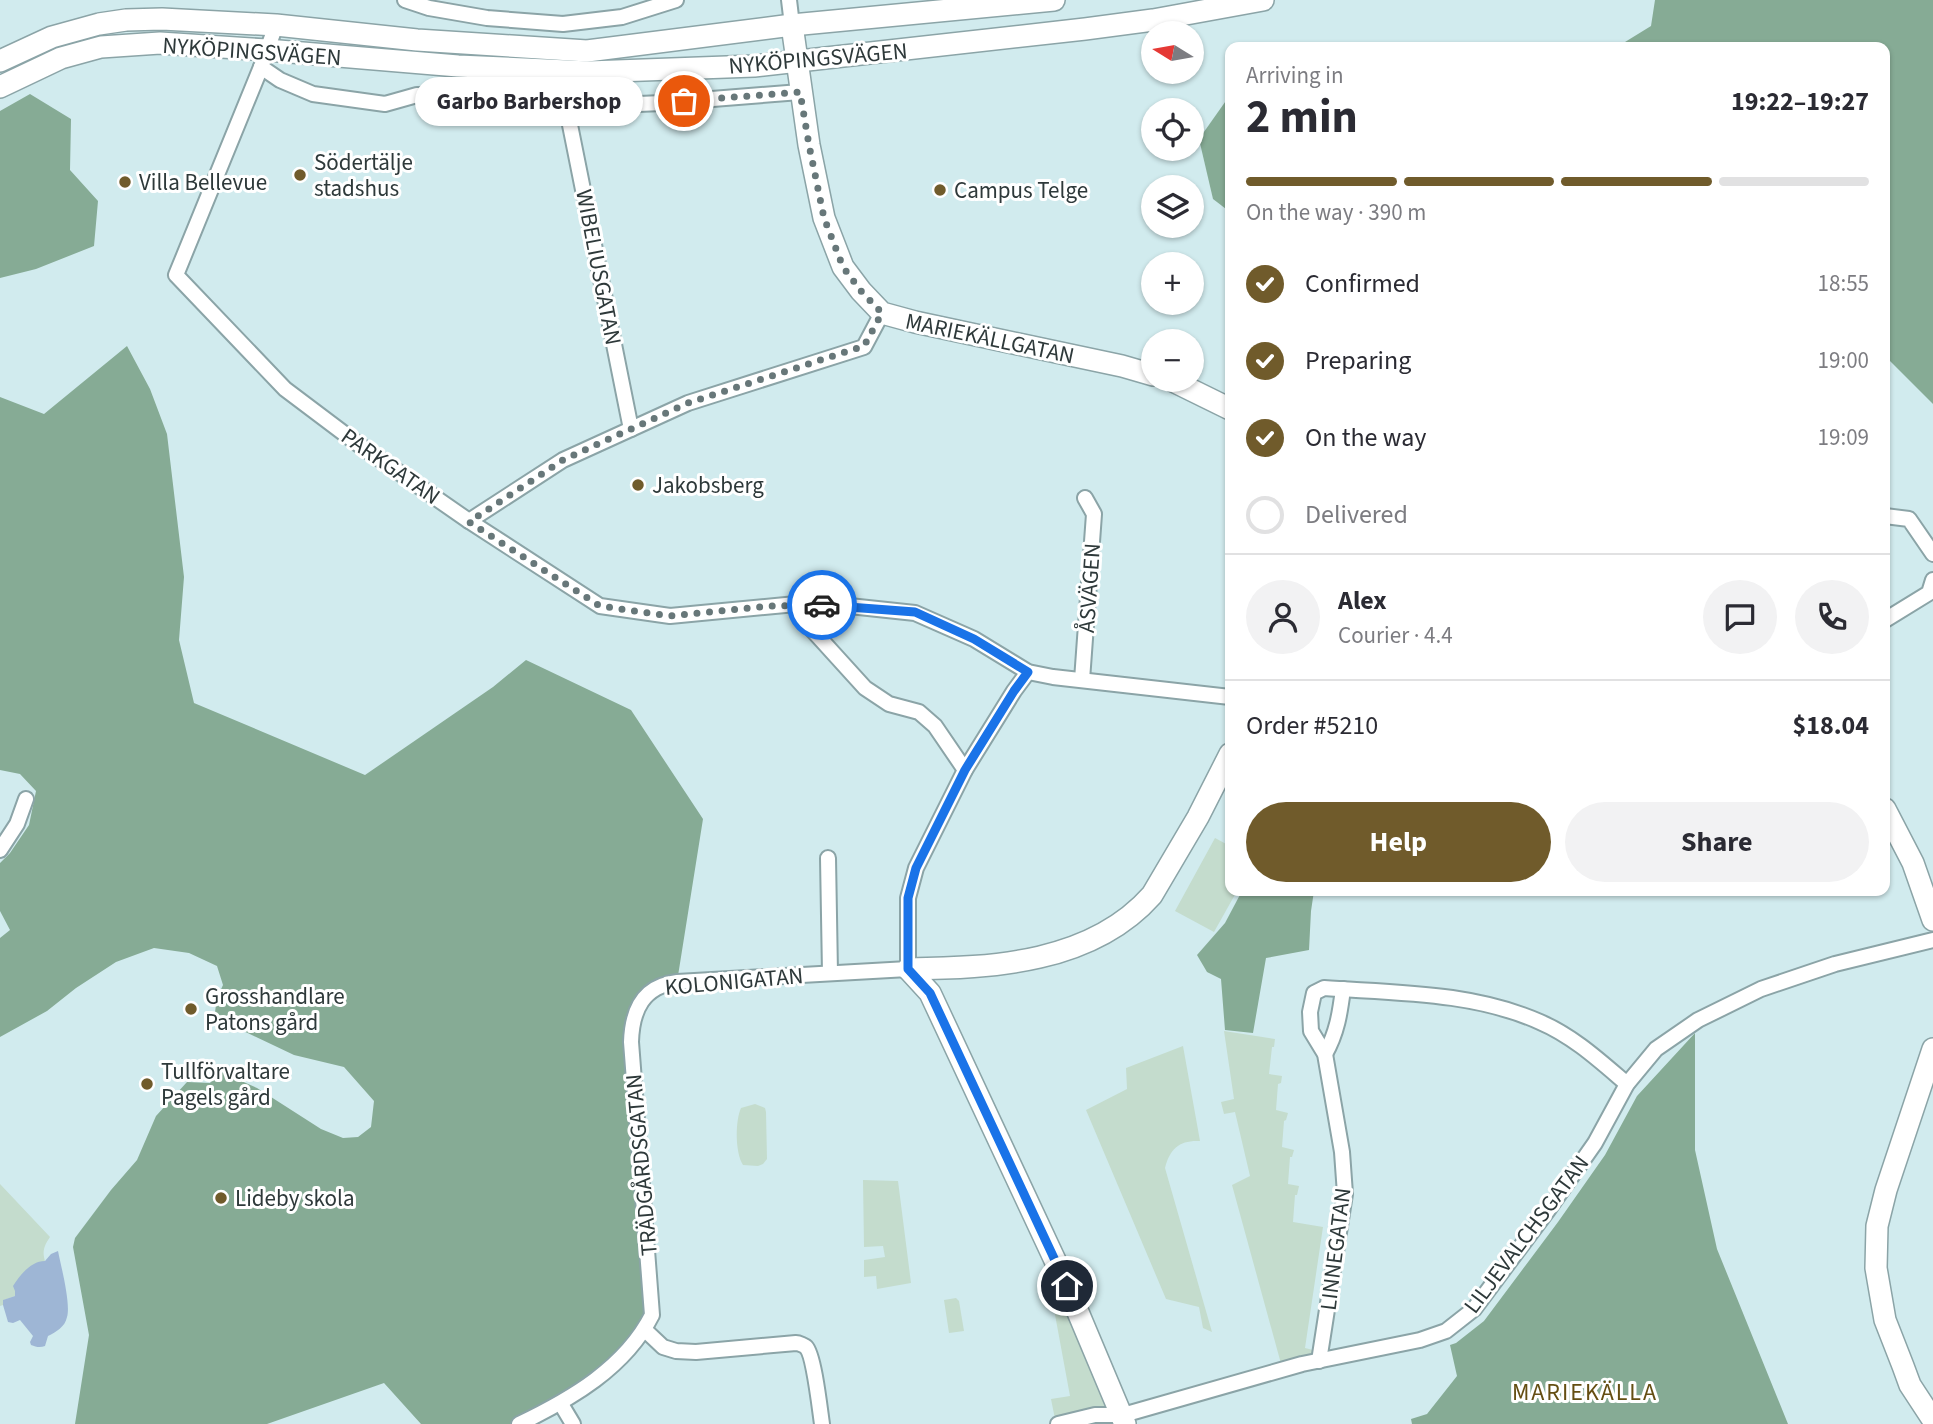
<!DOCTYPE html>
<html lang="en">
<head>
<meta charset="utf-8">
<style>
  :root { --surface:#fff; --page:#f2f2f3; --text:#2b2b33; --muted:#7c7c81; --line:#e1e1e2; --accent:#705b2b }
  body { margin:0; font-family:"Source Sans 3",sans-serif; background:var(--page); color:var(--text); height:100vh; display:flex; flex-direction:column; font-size:26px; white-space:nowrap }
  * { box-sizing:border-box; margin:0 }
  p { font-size:23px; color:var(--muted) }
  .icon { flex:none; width:38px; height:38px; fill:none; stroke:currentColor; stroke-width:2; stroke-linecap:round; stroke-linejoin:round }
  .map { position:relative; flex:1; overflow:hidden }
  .details { position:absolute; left:1225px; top:42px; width:665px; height:854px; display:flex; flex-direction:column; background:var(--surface); border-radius:14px; box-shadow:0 2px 5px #0004 }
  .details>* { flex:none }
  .needle { width:46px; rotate:281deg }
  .fabs { position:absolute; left:1141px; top:21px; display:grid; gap:14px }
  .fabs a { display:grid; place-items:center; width:63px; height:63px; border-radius:50%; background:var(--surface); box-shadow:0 2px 5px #0004; font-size:35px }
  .pin { position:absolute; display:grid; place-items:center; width:60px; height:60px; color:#fff; margin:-30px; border:4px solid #fff; border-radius:50%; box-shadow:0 2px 7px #0007 }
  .courier { position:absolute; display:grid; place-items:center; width:70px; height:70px; margin:-35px; border:5px solid #1a73e8; border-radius:50%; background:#fff; color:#222; box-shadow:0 2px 9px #0007 }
  .bubble { position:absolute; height:49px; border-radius:24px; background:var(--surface); box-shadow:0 2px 5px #0004; font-size:23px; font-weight:700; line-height:49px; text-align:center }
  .overview em { font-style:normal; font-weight:700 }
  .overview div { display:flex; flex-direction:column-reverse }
  .overview { display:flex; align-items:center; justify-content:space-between; height:119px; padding:0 21px }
  h1 { font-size:46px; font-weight:700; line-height:52px }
  .bar { display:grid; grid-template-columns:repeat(4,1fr); gap:10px 7px; align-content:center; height:84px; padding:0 21px }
  .bar i { height:9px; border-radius:5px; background:var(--line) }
  .bar .on { background:var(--accent) }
  .bar p { grid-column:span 4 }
  .line { display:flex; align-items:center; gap:18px; padding:0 21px; border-top:2px solid var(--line) }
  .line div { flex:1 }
  .round { display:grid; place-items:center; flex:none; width:74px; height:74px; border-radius:37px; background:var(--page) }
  ol { padding:0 21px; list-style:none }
  li { display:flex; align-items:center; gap:21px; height:77px }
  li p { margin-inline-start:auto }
  li .icon { padding:7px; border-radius:50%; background:var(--accent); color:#fff; stroke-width:4 }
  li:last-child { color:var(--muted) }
  li i { width:38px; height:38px; border:4px solid var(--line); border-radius:50% }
  .action { display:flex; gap:14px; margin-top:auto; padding:14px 21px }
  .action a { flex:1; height:80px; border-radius:42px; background:var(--accent); color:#fff; font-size:28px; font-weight:700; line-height:80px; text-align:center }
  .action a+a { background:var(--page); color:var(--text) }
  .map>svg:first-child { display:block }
  .green { fill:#c4dccd }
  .forest { fill:#86ab95 }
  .water { fill:#9eb6d5 }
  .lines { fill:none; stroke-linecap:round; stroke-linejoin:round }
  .street-casing { stroke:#8ba4a7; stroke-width:18 }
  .secondary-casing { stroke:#8ba4a7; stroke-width:24 }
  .street { stroke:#fff; stroke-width:14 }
  .secondary { stroke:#fff; stroke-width:21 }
  .done { stroke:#677779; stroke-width:7; stroke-dasharray:0 12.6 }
  .route { stroke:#1a73e8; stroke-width:9 }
  .poi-dot { fill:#705b2b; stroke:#fff; stroke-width:2.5 }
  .labels { text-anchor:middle; stroke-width:6; stroke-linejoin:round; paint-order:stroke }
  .street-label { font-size:23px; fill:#2e393a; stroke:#fff }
  .poi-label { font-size:23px; fill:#2e393a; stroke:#fff; text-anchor:start }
  .neighbourhood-label { font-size:24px; letter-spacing:2px; fill:#654e12; stroke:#fff }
</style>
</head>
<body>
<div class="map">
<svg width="1933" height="1424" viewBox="0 0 1933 1424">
  <rect width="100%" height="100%" fill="#d1ebee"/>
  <g class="green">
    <polygon points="1215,838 1230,846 1230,891 1237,891 1214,932 1175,911"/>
    <polygon points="1224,1031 1275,1039 1274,1047 1272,1047 1269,1074 1282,1076 1281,1083 1278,1084 1276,1110 1288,1113 1286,1120 1284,1121 1282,1147 1294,1150 1292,1157 1290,1157 1288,1184 1299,1186 1297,1195 1295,1195 1293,1222 1323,1227 1305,1348 1321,1352 1283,1371 1232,1185 1250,1176 1235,1112 1224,1114 1221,1102 1234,1099"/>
    <path d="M1183 1046 1200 1141C1180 1140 1170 1148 1165 1168L1212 1332 1203 1328 1199 1307 1166 1299 1086 1110 1127 1089 1126 1068Z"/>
    <path d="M755 1104 765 1108 766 1112 767 1159 763 1164 758 1166 743 1165C735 1153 735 1121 741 1108Z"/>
    <polygon points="863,1180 898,1181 911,1283 877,1289 876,1276 864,1277 864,1260 885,1257 883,1246 864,1247"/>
    <path d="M0 1184 50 1237C44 1246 42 1251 45 1261L15 1291V1296L4 1300 3 1305 0 1306Z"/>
    <polygon points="1067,1286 1123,1415 1056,1424 1051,1399 1070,1396 1051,1293"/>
    <polygon points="956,1298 959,1301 964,1331 949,1333 944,1300"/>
  </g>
  <g class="forest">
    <polygon points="1655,0 1933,0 1933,404 1885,356 1885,47 1598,47 1625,42 1651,26"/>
    <polygon points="30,94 71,119 70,170 98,201 94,246 36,269 0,278 0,111"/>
    <polygon points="1230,95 1230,212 1213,199 1199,139"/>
    <polygon points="127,346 150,389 167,434 184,577 179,640 194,703 365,775 493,687 526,660 631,710 703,819 677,982 652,990 631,1028 652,1315 627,1353 519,1424 421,1424 384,1383 267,1424 75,1424 89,1335 73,1247 75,1238 111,1190 137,1160 156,1116 187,1082 210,1083 219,1071 257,1088 321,1129 343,1138 358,1137 371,1127 374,1101 344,1067 294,1055 235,1027 215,1012 217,998 223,985 217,966 189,953 154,948 116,962 76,988 47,1011 0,1037 0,938 10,930 0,911 0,863 10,853 29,825 36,791 20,774 0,770 0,397 44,414"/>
    <polygon points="1242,891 1314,891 1311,911 1309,950 1266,958 1253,1033 1225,1030 1221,979 1207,972 1197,955 1225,923"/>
    <polygon points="1695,1033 1695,1150 1717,1249 1788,1424 1412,1424 1411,1419 1427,1414 1457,1376 1450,1345 1456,1343 1484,1321 1558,1222 1605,1155 1637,1096"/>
  </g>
  <path class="water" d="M58 1251C61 1266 71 1304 67 1317 65 1327 56 1332 48 1336L45 1346C40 1348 36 1347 31 1345L30 1342 33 1336 20 1320 13 1323 8 1322 3 1305V1300L15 1296V1291L13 1286C20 1275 31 1261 45 1261L51 1254Z"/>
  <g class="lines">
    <defs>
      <g id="street">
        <polyline points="405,0 429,8 487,18 563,24 622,17 676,0"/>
        <polyline points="789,0 792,25"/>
        <polyline points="276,25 261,67 176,275 285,389 358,444 469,521 600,606 670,616 796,604 840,605 915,613 974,639 1028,672 1053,677 1230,697"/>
        <polyline points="261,67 280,80 313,94 385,104 417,95 593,106 662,103 800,92"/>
        <polyline points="566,105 631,429"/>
        <polyline points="1885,516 1909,519 1933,554"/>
        <polyline points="469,521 563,460 688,403 864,347 882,313"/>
        <polyline points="796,604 806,623 865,688 889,704 919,712 935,726 965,770"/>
        <polyline points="1885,620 1929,593 1933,580"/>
        <polyline points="1082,680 1094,514 1085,498"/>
        <polyline points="0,850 17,824 26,799"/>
        <polyline points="828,858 830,973"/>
        <path d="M1325 1054C1337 1033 1340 1013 1343 989"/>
        <path d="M645 1330 663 1347 676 1351 696 1352 796 1343C799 1343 805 1346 806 1347 814 1355 820 1411 822 1424"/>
        <path d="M1319 1361 1345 1194 1342 1152 1325 1054 1311 1031 1310 1012 1314 993 1324 988C1396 993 1473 992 1540 1022 1573 1036 1600 1061 1627 1084"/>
        <polyline points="561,1404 573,1424"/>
        <path d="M519 1424C571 1399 625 1368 652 1315L631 1042C632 1010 643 986 677 982L908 969V898L916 868 965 770 1014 691 1028 672"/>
        <polyline points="1058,1424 1095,1415 1123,1415 1302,1364 1420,1340 1446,1331 1474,1309 1548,1210 1595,1143 1627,1084 1656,1049 1698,1020 1761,989 1835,964 1933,940"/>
      </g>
      <g id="secondary">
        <polyline points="792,25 809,145 824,218 843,267 861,291 882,313 915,322 1122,366 1153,375"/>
        <polyline points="0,61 52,37 99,24 126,20 162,19 276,25 417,40 587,51 792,25 1054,0"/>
        <polyline points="0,87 61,58 101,47 160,43 267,50 458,66 589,72 754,66 1085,29 1153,20 1263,0"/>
        <polyline points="1171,380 1230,409"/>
        <polyline points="1885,809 1913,863 1933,920"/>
        <polyline points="908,969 930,993 1067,1286 1125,1424"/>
        <path d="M908 969C993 968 1092 963 1152 895L1198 817 1230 754"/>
        <polyline points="1933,1049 1886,1190 1877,1226 1876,1268 1885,1320 1903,1366 1910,1385 1933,1420"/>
      </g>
    </defs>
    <use href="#street" class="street-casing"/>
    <use href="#secondary" class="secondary-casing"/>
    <use href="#street" class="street"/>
    <use href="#secondary" class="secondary"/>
  </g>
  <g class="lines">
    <polyline class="done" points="684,101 800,92 809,145 824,218 843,267 861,291 882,313 864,346 688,403 563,460 469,522 600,606 670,616 771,606 822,605"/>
    <polyline class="route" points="822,605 915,612 974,639 1028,672 1014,691 965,770 916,868 908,898 908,969 930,993 1067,1286"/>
  </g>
  <g class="poi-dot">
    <circle cx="300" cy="175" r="7"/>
    <circle cx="125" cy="182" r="7"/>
    <circle cx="940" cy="190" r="7"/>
    <circle cx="638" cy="485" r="7"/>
    <circle cx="191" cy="1009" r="7"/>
    <circle cx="147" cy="1084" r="7"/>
    <circle cx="221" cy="1198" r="7"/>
  </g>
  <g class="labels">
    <g class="street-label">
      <text transform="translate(252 51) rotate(4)" y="8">NYKÖPINGSVÄGEN</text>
      <text transform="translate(818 58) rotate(-5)" y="8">NYKÖPINGSVÄGEN</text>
      <text transform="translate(599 267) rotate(79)" y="8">WIBELIUSGATAN</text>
      <text transform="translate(990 338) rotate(12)" y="8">MARIEKÄLLGATAN</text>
      <text transform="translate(391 466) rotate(35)" y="8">PARKGATAN</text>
      <text transform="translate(1089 588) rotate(-86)" y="8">ÅSVÄGEN</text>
      <text transform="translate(734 981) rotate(-5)" y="8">KOLONIGATAN</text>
      <text transform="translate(641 1165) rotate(-95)" y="8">TRÄDGÅRDSGATAN</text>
      <text transform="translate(1526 1234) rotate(-53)" y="8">LILJEVALCHSGATAN</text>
      <text transform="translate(1335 1249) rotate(-83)" y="8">LINNEGATAN</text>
    </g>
    <g class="poi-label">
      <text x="314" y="170">Södertälje<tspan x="314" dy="26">stadshus</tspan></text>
      <text x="139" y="190">Villa Bellevue</text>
      <text x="954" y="198">Campus Telge</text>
      <text x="652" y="493">Jakobsberg</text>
      <text x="205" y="1004">Grosshandlare<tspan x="205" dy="26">Patons gård</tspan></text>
      <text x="161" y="1079">Tullförvaltare<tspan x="161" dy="26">Pagels gård</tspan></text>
      <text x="235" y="1206">Lideby skola</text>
    </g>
    <g class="neighbourhood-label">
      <text x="1585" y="1400">MARIEKÄLLA</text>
    </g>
  </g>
</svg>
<div class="fabs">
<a><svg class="needle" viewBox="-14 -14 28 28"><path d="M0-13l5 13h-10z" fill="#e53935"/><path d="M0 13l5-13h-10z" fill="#7c7c81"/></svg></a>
<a><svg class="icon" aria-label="locate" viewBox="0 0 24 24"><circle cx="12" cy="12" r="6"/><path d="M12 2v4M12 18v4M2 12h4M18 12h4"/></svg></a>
<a><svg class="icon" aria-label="layers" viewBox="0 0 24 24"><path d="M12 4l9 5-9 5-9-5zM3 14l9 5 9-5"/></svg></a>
<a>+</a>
<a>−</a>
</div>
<div class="pin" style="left:684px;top:101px;background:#ea580c"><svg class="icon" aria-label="bag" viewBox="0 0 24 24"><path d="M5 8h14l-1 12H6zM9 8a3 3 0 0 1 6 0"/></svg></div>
<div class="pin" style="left:1067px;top:1286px;background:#1f2937"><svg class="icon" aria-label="home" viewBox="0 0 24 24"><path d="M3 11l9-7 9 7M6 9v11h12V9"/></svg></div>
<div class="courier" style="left:822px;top:605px"><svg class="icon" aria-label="car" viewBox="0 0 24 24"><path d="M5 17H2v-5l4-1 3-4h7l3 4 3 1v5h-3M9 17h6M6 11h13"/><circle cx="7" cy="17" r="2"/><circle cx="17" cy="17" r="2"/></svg></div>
<div class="bubble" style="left:415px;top:77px;width:228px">Garbo Barbershop</div>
<section class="details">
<div class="overview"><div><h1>2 min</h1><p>Arriving in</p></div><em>19:22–19:27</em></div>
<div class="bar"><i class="on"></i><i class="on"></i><i class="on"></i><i></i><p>On the way · 390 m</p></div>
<ol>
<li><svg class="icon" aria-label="check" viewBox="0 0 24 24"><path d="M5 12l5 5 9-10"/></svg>Confirmed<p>18:55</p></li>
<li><svg class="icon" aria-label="check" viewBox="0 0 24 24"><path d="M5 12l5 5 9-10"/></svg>Preparing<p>19:00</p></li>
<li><svg class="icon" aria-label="check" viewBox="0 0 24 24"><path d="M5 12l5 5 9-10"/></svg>On the way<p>19:09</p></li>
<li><i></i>Delivered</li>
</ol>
<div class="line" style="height:126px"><a class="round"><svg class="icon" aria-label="person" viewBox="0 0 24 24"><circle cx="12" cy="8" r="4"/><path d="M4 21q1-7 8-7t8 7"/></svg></a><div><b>Alex</b><p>Courier · 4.4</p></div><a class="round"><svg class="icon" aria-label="chat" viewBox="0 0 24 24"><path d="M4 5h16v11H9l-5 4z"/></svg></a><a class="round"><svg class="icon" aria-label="phone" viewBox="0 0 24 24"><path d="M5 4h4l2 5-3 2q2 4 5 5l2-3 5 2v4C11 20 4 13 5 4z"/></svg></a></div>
<div class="line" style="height:91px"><div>Order #5210</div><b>$18.04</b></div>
<div class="action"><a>Help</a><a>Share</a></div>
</section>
</div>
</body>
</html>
